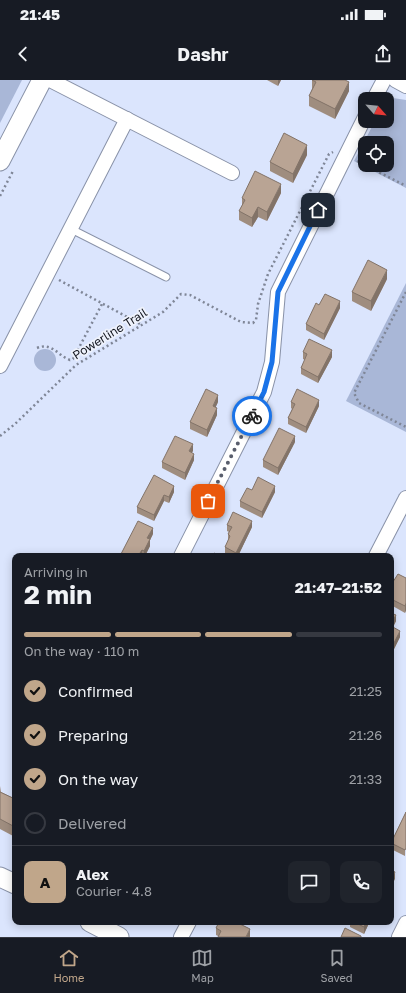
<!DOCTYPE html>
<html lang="en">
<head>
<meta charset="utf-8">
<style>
  :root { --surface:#171b24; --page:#20242c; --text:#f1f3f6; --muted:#9ea1a6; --line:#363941; --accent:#c0a68a }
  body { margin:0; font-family:"Golos Text",sans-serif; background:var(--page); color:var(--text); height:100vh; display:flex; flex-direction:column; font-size:15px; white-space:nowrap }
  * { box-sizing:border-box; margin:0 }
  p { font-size:13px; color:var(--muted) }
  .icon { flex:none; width:22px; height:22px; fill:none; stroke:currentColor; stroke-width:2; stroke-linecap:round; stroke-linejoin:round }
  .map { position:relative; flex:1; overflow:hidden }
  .details { position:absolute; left:12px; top:473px; width:382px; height:372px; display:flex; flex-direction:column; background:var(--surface); border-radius:8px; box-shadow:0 2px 10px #0003 }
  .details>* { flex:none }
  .needle { width:26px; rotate:117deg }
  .fabs { position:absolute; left:358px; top:12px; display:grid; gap:8px }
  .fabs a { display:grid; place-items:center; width:36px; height:36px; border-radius:8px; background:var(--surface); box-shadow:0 2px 10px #0003; font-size:20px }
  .pin { position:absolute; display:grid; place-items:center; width:34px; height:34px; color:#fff; margin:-17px; border-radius:8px; box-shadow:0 2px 6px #0006 }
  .courier { position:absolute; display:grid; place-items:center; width:40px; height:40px; margin:-20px; border:3px solid #1a73e8; border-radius:50%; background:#fff; color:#222; box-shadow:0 1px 5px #0007 }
  .headline em { font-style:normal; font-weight:700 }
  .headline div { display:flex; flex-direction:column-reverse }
  .headline { display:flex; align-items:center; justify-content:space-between; height:68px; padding:0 12px }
  h1 { font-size:26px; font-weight:700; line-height:30px }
  .bar { display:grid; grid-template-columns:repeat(4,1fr); gap:6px 4px; align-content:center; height:48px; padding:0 12px }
  .bar i { height:5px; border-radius:3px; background:var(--line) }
  .bar .active { background:var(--accent) }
  .bar p { grid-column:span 4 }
  .line { display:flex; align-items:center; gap:10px; padding:0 12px; border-top:1px solid var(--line) }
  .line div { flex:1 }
  .round { display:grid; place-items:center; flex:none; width:42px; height:42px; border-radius:8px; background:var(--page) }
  ol { padding:0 12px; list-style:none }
  li { display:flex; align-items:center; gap:12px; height:44px }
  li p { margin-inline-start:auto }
  li .icon { padding:4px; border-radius:50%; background:var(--accent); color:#111; stroke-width:4 }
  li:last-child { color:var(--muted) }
  li i { width:22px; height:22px; border:2px solid var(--line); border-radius:50% }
  .status { display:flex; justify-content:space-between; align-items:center; height:28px; padding:0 20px; background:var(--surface); direction:ltr }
  .status svg { height:11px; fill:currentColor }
  header { display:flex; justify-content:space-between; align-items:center; height:52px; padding:0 12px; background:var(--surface); font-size:18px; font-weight:700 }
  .tab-bar { display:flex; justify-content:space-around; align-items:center; height:56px; border-top:1px solid var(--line); background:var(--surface); font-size:11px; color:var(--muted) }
  .tab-bar a { display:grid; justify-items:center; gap:2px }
  .tab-bar .active { color:var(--accent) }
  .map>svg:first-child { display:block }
  .green { fill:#a9b7d7; fill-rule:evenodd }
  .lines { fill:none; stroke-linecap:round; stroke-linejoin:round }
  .lane-casing { stroke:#8992a8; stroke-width:9 }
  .street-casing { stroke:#8992a8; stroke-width:16 }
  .secondary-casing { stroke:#8992a8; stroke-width:21 }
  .path { stroke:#7f8697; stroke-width:2.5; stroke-dasharray:2 3; stroke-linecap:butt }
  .lane { stroke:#fff; stroke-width:7 }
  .street { stroke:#fff; stroke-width:14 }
  .secondary { stroke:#fff; stroke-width:19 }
  .wall { fill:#9f8d7f }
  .shaded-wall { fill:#827368 }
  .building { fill:#b9a494; stroke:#827368 }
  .done { stroke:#595e6d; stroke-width:4; stroke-dasharray:0 7.2 }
  .route { stroke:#1a73e8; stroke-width:5 }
  .labels { text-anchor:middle; stroke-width:3.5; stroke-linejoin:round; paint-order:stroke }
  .street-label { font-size:12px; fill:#13161f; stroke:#eef2fc }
</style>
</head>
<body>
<div class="status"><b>21:45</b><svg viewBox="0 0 49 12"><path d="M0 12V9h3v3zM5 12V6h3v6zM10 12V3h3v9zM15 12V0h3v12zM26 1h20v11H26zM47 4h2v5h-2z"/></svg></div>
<header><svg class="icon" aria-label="back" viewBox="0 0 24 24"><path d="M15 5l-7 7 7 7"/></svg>Dashr<svg class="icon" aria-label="share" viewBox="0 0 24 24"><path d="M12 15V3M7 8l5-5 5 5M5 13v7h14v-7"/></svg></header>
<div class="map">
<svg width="406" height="857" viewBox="0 0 406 857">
  <rect width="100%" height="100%" fill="#dbe5fd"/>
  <g class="green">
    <polygon points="0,0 22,0 0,43"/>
    <path d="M393 18 406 20V108L354 81 375 41H387V21ZM365 63H387V85H365Z"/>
    <polygon points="406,203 406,352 346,321"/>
    <circle cx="45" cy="280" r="11"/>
  </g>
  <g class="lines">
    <defs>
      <polyline id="lane" points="71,149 166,197"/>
      <g id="street">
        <polyline points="50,0 232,93"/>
        <polyline points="395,0 406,6"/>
        <polyline points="374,19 384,0"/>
        <polyline points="0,286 127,39"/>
        <polyline points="181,476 264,312 272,282 278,212 365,37"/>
        <polyline points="376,476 406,418"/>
        <polyline points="181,857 189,842"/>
        <polyline points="399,857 406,843"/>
      </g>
      <g id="secondary">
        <polyline points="0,81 42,0"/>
        <polyline points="0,797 15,804"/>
        <polyline points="90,842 119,857"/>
      </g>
    </defs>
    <use href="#lane" class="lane-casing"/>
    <use href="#street" class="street-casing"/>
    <use href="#secondary" class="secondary-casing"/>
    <g class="path">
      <polyline points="357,81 406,106"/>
      <polyline points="0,116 13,91"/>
      <polyline points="59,200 142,245"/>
      <polyline points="406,212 354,313 359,323 406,347"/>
      <path d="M37 268C52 262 57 275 70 280L73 279 102 224"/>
      <polyline points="0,356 15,344 76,285 163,232 181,214 190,215 241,242 253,243 256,240 258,224 268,194 329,74 333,72"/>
    </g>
    <use href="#lane" class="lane"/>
    <use href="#street" class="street"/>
    <use href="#secondary" class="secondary"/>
  </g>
  <g class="wall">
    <polygon points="267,0 281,0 278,6"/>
    <polygon points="312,0 349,11 335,39 309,26 309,16 312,9"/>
    <polygon points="307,75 293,103 270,91 270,82"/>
    <polygon points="281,113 267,141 258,137 252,147 239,140 239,131 242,126 242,118"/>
    <polygon points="387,199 371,231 352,221 352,212"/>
    <polygon points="319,225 340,228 324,260 306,250 306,244"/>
    <polygon points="303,272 332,277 318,303 301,294 301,288 305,280 303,279"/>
    <polygon points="218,322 215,328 217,335 207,357 190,349 190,342"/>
    <polygon points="291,322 319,326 306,353 288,344 288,338 292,329 291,328"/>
    <polygon points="295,362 278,395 263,387 263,380"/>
    <polygon points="193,371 192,372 194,380 185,400 162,388 162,382"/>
    <polygon points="174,406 174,412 169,423 164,421 154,441 137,433 137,427"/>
    <polygon points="252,410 275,412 262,438 240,427 240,421"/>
    <polygon points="227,445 252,447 238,476 230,476 225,473 225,467 228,461 228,454 229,452 227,451"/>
    <polygon points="153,454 150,460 150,466 145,476 121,476 121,474"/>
    <polygon points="406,498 406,530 405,533 391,525 391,505"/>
    <polygon points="391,533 396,541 393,547 400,557 394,569 391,568"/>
    <polygon points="0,706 1,712 15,719 15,757 0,749"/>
    <polygon points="406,732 405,776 391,769 391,763"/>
    <polygon points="350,842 373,842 372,845 369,843 364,854 350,847"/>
    <polygon points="216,848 250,856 218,856 216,855"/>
  </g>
  <g class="shaded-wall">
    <polygon points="278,0 281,0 278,6"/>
    <polygon points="349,2 349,11 335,39 335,29"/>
    <polygon points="307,65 307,75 293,103 293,94"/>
    <polygon points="281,104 281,113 267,141 267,132"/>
    <polygon points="258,127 258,137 252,147 252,138"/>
    <polygon points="387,190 387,199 371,231 371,221"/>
    <polygon points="340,221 340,228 324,260 324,254"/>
    <polygon points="332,270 332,277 318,303 318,297"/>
    <polygon points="218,315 218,322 213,333 213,326"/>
    <polygon points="319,320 319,326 306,353 306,347"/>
    <polygon points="217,328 217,335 207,357 207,350"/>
    <polygon points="295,356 295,362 278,395 278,388"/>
    <polygon points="193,364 193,371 189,377 189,371"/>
    <polygon points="194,374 194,380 185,400 185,393"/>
    <polygon points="174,406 174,412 169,423 169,417"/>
    <polygon points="275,406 275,412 262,438 262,432"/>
    <polygon points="164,415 164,421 154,441 154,435"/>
    <polygon points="252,441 252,447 238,476 236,476 236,473"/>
    <polygon points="153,448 153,454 150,460 150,466 145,476 144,476 144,471 147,458"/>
    <polygon points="142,470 142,476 138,476"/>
    <polygon points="406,523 406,530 405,533 405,526"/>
    <polygon points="396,535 396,541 391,551 391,544"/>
    <polygon points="400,551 400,557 394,569 394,563"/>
    <polygon points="393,779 393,786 391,790 391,783"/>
    <polygon points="395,792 395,799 391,807 391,800"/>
    <polygon points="366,842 369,842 369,843 364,854 364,847"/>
    <polygon points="250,849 250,857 246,857"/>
  </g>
  <g class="building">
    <polygon points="312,0 345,0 349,2 335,29 309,16 316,2"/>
    <polygon points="284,53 307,65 293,94 270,82"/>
    <polygon points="255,91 281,104 267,132 258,127 252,138 239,131 245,120 242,118"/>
    <polygon points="368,180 387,190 371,221 352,212"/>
    <polygon points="325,214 340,221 324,254 306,244 316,223 319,225"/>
    <polygon points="309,259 332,270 318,297 301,288 307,274 303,272"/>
    <polygon points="206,309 218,315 213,326 217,328 207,350 190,342"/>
    <polygon points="297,309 319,320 306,347 288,338 295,324 291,322"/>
    <polygon points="279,348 295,356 278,388 263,380"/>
    <polygon points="175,356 193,364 189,371 194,374 185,393 162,382"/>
    <polygon points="154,395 174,406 169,417 164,415 154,435 137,427"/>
    <polygon points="258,397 275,406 262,432 240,421 247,408 252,410"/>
    <polygon points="233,432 252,441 236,473 225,467 230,456 228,454 232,447 227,445"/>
    <polygon points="138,441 153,448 147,458 150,459 144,471 142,470 138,476 125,476 121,474"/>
    <polygon points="214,473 220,476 212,476"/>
    <polygon points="398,494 406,498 406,523 405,526 391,519 391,505"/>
    <polygon points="391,533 396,535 391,544"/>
    <polygon points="391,546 400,551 394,563 391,561"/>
    <polygon points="0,712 15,719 15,747 0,739"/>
    <polygon points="406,732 406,768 405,770 391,763"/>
    <polygon points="391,790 395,792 391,800"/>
    <polygon points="219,842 236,842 250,849 246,857 218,857 221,851 216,848"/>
    <polygon points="354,842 366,842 364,847"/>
    <polygon points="345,848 361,856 361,857 341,857"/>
  </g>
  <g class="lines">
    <polyline class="done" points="208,421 252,336"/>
    <polyline class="route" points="252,336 264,312 272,282 278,212 318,130"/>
  </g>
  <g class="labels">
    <g class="street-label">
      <text transform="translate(110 254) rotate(-32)" y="4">Powerline Trail</text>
    </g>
  </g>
</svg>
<div class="fabs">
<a><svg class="needle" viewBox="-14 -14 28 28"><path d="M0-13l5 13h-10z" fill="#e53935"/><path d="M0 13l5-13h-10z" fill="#9ea1a6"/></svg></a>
<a><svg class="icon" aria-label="locate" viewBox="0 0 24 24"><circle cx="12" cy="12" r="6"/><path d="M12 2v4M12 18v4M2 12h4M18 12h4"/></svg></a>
</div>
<div class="pin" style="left:208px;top:421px;background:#ea580c"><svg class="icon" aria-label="bag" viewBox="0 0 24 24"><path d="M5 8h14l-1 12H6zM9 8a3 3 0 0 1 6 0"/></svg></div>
<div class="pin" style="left:318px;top:130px;background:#1f2937"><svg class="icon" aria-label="home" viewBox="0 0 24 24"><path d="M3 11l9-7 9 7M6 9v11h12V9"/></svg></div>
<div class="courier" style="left:252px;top:336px"><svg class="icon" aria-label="bike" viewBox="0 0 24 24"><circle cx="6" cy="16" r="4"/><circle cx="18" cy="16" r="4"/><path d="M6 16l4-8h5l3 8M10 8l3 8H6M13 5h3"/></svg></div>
<section class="details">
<div class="headline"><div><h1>2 min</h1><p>Arriving in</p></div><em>21:47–21:52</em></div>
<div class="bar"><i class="active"></i><i class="active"></i><i class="active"></i><i></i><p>On the way · 110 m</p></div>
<ol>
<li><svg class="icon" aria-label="check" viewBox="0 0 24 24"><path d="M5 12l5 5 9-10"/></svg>Confirmed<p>21:25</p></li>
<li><svg class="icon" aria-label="check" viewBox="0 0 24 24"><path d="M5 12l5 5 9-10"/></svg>Preparing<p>21:26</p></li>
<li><svg class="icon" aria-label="check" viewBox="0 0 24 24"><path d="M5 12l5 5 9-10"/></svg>On the way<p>21:33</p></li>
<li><i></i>Delivered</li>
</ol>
<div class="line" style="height:72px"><b class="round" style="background:var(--accent);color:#111">A</b><div><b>Alex</b><p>Courier · 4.8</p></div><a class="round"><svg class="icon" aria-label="chat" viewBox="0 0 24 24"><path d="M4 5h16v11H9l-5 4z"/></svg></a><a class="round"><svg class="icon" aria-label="phone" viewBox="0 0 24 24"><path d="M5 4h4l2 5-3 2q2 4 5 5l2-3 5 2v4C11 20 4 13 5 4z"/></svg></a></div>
</section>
</div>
<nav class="tab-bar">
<a class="active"><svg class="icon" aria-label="home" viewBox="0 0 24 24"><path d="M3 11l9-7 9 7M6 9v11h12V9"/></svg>Home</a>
<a><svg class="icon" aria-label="map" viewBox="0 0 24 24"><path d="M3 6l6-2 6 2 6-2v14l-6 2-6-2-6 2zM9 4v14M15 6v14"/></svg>Map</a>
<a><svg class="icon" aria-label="saved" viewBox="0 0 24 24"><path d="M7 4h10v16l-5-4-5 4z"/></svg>Saved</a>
</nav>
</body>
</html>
